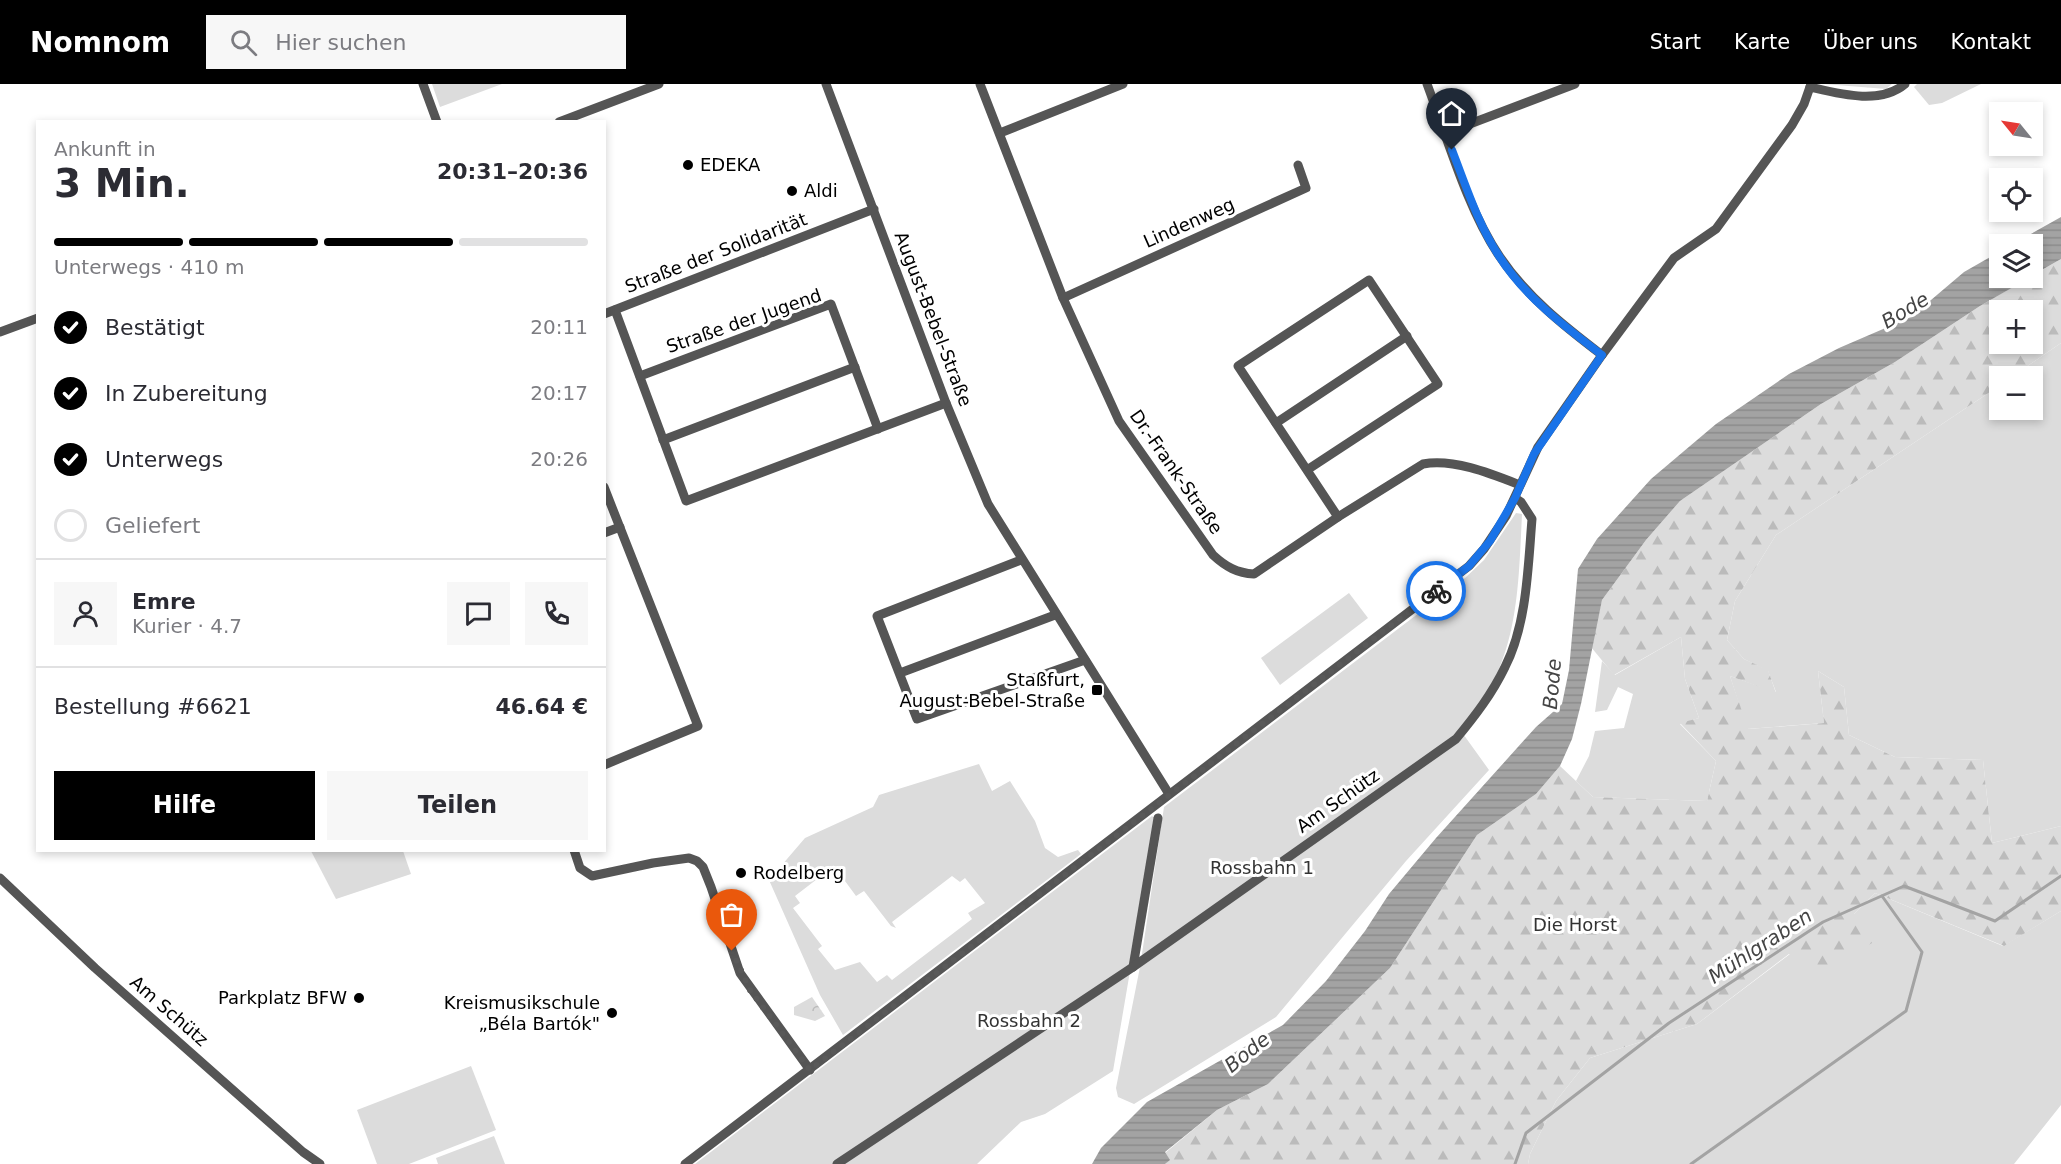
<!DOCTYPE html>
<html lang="de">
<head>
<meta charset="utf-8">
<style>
  :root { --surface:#fff; --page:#f7f7f7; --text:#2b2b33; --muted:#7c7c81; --line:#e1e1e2; --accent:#000 }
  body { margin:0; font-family:"DejaVu Sans",sans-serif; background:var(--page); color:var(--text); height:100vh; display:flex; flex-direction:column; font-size:22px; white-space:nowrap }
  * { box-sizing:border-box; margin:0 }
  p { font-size:20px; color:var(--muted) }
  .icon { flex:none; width:33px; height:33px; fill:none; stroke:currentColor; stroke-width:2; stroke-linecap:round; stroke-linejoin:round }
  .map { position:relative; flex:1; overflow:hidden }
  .drawer { position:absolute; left:36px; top:36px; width:570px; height:732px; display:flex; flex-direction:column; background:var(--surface); border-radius:0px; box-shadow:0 3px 9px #0003 }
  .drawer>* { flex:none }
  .needle { width:39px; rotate:300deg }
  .buttons { position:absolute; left:1989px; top:18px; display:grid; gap:12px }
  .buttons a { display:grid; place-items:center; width:54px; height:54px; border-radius:0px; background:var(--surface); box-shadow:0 3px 9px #0003; font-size:30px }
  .pin { position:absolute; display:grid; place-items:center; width:51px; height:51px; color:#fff; margin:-62px -26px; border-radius:50% 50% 50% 0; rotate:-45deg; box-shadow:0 0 6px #0007 }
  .pin .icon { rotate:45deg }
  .courier { position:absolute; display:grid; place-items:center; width:60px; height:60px; margin:-30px; border:4px solid #1a73e8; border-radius:50%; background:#fff; color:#222; box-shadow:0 2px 8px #0007 }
  .overview em { font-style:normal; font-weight:700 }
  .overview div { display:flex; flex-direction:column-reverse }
  .overview { display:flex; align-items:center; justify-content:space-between; height:102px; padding:0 18px }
  h1 { font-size:39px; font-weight:700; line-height:45px }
  .bar { display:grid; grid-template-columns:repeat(4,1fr); gap:9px 6px; align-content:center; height:72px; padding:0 18px }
  .bar i { height:8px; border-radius:4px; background:var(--line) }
  .bar .selected { background:var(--accent) }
  .bar p { grid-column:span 4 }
  .line { display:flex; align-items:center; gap:15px; padding:0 18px; border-top:2px solid var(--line) }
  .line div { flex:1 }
  .round { display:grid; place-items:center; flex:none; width:63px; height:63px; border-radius:0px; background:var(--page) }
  ol { padding:0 18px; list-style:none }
  li { display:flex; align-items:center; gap:18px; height:66px }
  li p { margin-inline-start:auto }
  li .icon { padding:6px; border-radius:50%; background:var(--accent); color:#fff; stroke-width:4 }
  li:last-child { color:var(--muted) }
  li i { width:33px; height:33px; border:3px solid var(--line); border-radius:50% }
  .action { display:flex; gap:12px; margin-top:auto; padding:12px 18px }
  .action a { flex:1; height:69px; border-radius:0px; background:var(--accent); color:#fff; font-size:24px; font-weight:700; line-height:69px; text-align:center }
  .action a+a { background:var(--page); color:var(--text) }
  header { display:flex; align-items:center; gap:36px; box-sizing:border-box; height:84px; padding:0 30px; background:var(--accent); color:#fff }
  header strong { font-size:28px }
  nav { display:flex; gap:33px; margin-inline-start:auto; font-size:21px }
  .search { width:420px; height:54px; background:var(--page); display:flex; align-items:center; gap:15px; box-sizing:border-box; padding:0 21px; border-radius:0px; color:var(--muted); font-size:22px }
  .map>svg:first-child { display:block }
  .green { fill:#dcdcdc; fill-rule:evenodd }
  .forest { fill:url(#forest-firs); fill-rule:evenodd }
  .park { fill:url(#park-crowns) }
  .water { fill:url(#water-rules) }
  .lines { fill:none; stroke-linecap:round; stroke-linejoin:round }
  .stream { stroke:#a3a3a3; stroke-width:3 }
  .minor { stroke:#555; stroke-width:9 }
  .done { stroke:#595959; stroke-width:6; stroke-dasharray:0 10.8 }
  .route { stroke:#1a73e8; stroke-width:8 }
  .poi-dot { fill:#000; stroke:#fff; stroke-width:2 }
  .labels { text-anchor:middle; stroke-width:6; stroke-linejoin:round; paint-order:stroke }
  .poi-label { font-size:18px; fill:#000; stroke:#fff; text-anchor:start }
  .street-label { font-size:18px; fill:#000; stroke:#fff }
  .park-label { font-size:18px; fill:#333; stroke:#fff }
  .water-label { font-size:20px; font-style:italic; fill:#444; stroke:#fff }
</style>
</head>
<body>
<header>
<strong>Nomnom</strong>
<div class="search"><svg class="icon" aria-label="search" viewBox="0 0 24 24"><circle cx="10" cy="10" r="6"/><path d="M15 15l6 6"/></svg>Hier suchen</div>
<nav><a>Start</a><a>Karte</a><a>Über uns</a><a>Kontakt</a></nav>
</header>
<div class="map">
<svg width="2061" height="1080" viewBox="0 0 2061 1080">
  <defs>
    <pattern id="forest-firs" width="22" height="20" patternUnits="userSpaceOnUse" patternTransform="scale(1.5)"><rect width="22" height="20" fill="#dcdcdc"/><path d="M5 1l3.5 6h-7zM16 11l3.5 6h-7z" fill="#bbb"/></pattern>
    <pattern id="park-crowns" width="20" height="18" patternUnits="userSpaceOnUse" patternTransform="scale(1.5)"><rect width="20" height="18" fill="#dcdcdc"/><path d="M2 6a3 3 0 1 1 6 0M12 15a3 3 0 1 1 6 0" fill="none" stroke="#bbb"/></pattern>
    <pattern id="water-rules" width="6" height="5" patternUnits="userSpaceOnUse" patternTransform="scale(1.5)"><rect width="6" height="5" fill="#a3a3a3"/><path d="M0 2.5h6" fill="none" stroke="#8b8b8b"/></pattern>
  </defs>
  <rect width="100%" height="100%" fill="#fff"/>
  <g class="green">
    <polygon points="432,0 502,0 440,23"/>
    <polygon points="1917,0 1981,0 1942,19 1929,21 1914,3"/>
    <polygon points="2061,259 2061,742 1992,759 1983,676 1895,673 1849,651 1844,603 1818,587 1824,639 1747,645 1730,592 1776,608 1768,587 1744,575 1727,556 1735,517 1776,451 1999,302 2000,326 2032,326 2032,292 2013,292"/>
    <path d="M1516 429 1522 430C1518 515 1518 579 1461 647L1489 686 1406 777 1276 933 1134 1020 1118 1013 1116 1004 1140 883 1164 723 1465 494 1484 476Z"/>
    <polygon points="1349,509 1368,534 1280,601 1261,574"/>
    <polygon points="1681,553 1685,595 1699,634 1680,640 1716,677 1707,717 1593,713 1576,697 1589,672 1595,647 1624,644 1633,610 1618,603 1607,626 1595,628 1602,577 1615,591"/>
    <path d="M979 680 992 707 1010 697 1035 737 1045 764 1058 773 1078 766 1081 770 843 951 820 911 769 796 805 754 873 723 879 711ZM834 782 856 812 864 807 891 842 896 844 892 838 952 792 960 798 965 794 985 819 968 829 972 835 892 896 887 891 877 898 860 878 835 886 818 865 822 862 793 824 800 819 795 812Z"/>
    <polygon points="1152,732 1156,735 1113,987 1045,1030 1021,1038 977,1080 695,1080"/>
    <polygon points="311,767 403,767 411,790 336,815"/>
    <polygon points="1875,809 2003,862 2061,827 2061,1021 2014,1080 1528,1080 1530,1070 1556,1017 1590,974 1697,940 1790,870 1854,830"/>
    <polygon points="471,982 496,1046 409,1080 377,1080 357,1026"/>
    <polygon points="494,1052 505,1080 438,1080 436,1074"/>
  </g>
  <path class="forest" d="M2061 175V259L2013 292H2000L1999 302 1776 451 1735 517 1727 556 1744 575 1768 586 1776 609 1730 592 1748 645 1824 639 1818 587 1844 603 1849 651 1895 673 1983 676 1992 759 2061 742V827L2004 862 1875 809 1854 830 1872 859 1824 889 1789 870 1697 940 1590 974 1556 1017 1530 1070 1528 1080H1165L1169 1076 1165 1069 1217 1026 1268 1000 1390 884 1477 751 1536 710 1560 682 1593 713 1707 717 1716 677 1680 639 1699 634 1685 595 1681 553 1614 591 1591 563 1602 516 1646 456 1680 417 1821 320 1895 278 1980 222ZM2000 226H2032V260H2000Z"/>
  <g class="park">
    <polygon points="1824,0 1892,0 1886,5"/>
    <polygon points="812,913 825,932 815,937 794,931 794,923"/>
  </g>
  <g class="water">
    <polygon points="2061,133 2061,175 2033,191 2032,160 2013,160"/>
    <polygon points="1999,168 2000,194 2029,194 1980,222 1895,278 1821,320 1680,417 1646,456 1602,516 1581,620 1572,655 1560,682 1536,710 1477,751 1390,884 1268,1000 1217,1026 1165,1068 1170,1076 1165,1080 1092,1080 1101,1064 1147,1018 1283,941 1326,897 1365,847 1389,810 1436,754 1536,643 1562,620 1569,586 1578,485 1597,455 1651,395 1716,340 1789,290 1839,264 1911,233 1964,188"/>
  </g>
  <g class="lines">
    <g class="stream">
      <polyline points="1515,1080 1526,1049 1669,939 1823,838 1904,802 1995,837 2061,792"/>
      <polyline points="1691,1080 1906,927 1922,868 1882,812"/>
    </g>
    <g class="minor">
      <polyline points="423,0 437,38"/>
      <polyline points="826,0 946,319 988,420 1169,710"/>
      <path d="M980 0 1063 214 1119 337 1213 471C1226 483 1237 489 1254 490L1338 433 1423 380C1453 374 1492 390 1520 401"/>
      <path d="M1427 0C1447 53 1468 127 1500 173 1527 213 1564 242 1602 271"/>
      <path d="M1810 3C1840 10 1880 21 1905 0"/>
      <polyline points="559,38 659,0"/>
      <polyline points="1000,49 1123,0"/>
      <polyline points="1446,49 1575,0"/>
      <polyline points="1063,214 1306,104 1298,81"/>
      <polyline points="615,226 686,417 946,319"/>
      <polyline points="604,230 874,125"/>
      <polyline points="0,248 38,234"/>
      <polyline points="640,292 831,220 878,345"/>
      <polyline points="1276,339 1407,252"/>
      <polyline points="663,356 855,283"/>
      <polyline points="1307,386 1438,300 1369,196 1238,282 1338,433"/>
      <polyline points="604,403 698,642 604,681"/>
      <polyline points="604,449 620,443"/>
      <polyline points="1021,476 877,532 917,635 1085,576"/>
      <polyline points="900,589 1055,531"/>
      <polyline points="574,766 580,784 592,792 653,779 689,774 697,777 703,783 711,803 740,889 810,986"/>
      <polyline points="0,794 95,884 303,1068 320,1080"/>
      <polyline points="1133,883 1158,734"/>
      <polyline points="685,1080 1469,482 1484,465 1506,432 1538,363 1602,271 1674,174 1716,145 1792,41 1804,20 1811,0"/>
      <path d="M837 1080 1133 883 1456 655C1475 632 1492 610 1505 583 1527 540 1528 483 1532 435L1521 418 1515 414"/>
    </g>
  </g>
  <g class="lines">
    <polyline class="done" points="732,867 750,906 810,986 1436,507"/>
    <path class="route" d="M1436 507 1469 482 1490 457 1515 414 1534 370 1602 271C1564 242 1525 213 1499 172 1478 140 1466 102 1452 66"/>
  </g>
  <g class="poi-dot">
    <circle cx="688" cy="81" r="6"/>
    <circle cx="792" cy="107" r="6"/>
    <rect x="1091" y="600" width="12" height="12" rx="3"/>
    <circle cx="741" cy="789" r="6"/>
    <circle cx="359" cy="914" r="6"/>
    <circle cx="612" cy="929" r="6"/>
  </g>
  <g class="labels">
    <g class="poi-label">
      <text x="700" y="87">EDEKA</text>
      <text x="804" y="113">Aldi</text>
      <text x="1085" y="602" text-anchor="end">Staßfurt,<tspan x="1085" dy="21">August-Bebel-Straße</tspan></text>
      <text x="753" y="795">Rodelberg</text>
      <text x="347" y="920" text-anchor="end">Parkplatz BFW</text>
      <text x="600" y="925" text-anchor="end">Kreismusikschule<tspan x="600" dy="21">„Béla Bartók"</tspan></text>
    </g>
    <g class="street-label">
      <text transform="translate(1189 139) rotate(-24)" y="6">Lindenweg</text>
      <text transform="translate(716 169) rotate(-21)" y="6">Straße der Solidarität</text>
      <text transform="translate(933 235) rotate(69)" y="6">August-Bebel-Straße</text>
      <text transform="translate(744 237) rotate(-19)" y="6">Straße der Jugend</text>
      <text transform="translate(1176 388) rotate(55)" y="6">Dr.-Frank-Straße</text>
      <text transform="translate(1338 717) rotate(-35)" y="6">Am Schütz</text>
      <text transform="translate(169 927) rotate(41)" y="6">Am Schütz</text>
    </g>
    <g class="park-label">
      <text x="1262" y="790">Rossbahn 1</text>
      <text x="1575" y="847">Die Horst</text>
      <text x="1029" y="943">Rossbahn 2</text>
    </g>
    <g class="water-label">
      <text transform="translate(1905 226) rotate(-31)" y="7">Bode</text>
      <text transform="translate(1552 600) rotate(-85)" y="7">Bode</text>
      <text transform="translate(1760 862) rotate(-33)" y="7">Mühlgraben</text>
      <text transform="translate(1247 968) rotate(-39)" y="7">Bode</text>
    </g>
  </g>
</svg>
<div class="buttons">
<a><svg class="needle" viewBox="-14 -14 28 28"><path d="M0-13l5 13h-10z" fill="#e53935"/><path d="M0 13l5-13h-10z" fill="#7c7c81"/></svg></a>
<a><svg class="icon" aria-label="locate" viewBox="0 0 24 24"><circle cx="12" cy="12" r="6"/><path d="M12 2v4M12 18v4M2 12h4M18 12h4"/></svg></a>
<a><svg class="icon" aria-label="layers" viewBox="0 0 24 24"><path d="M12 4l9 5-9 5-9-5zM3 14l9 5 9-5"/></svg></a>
<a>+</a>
<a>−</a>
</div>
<div class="pin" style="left:732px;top:867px;background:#ea580c"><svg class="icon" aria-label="bag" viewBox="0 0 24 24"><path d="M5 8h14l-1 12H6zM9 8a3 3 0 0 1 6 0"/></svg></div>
<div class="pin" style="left:1452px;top:66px;background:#1f2937"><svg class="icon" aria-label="home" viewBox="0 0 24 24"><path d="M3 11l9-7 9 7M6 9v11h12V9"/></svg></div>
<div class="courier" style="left:1436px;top:507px"><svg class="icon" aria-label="bike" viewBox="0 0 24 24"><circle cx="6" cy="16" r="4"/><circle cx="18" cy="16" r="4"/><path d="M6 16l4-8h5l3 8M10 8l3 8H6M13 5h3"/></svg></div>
<section class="drawer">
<div class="overview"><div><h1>3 Min.</h1><p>Ankunft in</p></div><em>20:31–20:36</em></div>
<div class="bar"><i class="selected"></i><i class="selected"></i><i class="selected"></i><i></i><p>Unterwegs · 410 m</p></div>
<ol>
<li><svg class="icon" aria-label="check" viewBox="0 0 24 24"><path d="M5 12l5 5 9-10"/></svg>Bestätigt<p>20:11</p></li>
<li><svg class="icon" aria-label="check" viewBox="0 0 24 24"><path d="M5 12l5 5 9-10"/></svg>In Zubereitung<p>20:17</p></li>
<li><svg class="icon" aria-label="check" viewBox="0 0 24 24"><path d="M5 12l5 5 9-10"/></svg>Unterwegs<p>20:26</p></li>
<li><i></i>Geliefert</li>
</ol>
<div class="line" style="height:108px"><a class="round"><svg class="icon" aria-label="person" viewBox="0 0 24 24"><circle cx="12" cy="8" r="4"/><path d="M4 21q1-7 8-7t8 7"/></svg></a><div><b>Emre</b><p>Kurier · 4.7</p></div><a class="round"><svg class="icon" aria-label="chat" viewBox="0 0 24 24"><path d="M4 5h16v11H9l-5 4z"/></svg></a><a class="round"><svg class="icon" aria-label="phone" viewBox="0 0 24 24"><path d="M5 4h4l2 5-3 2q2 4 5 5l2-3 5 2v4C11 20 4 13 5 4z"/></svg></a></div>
<div class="line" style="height:78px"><div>Bestellung #6621</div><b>46.64 €</b></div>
<div class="action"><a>Hilfe</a><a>Teilen</a></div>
</section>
</div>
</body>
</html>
